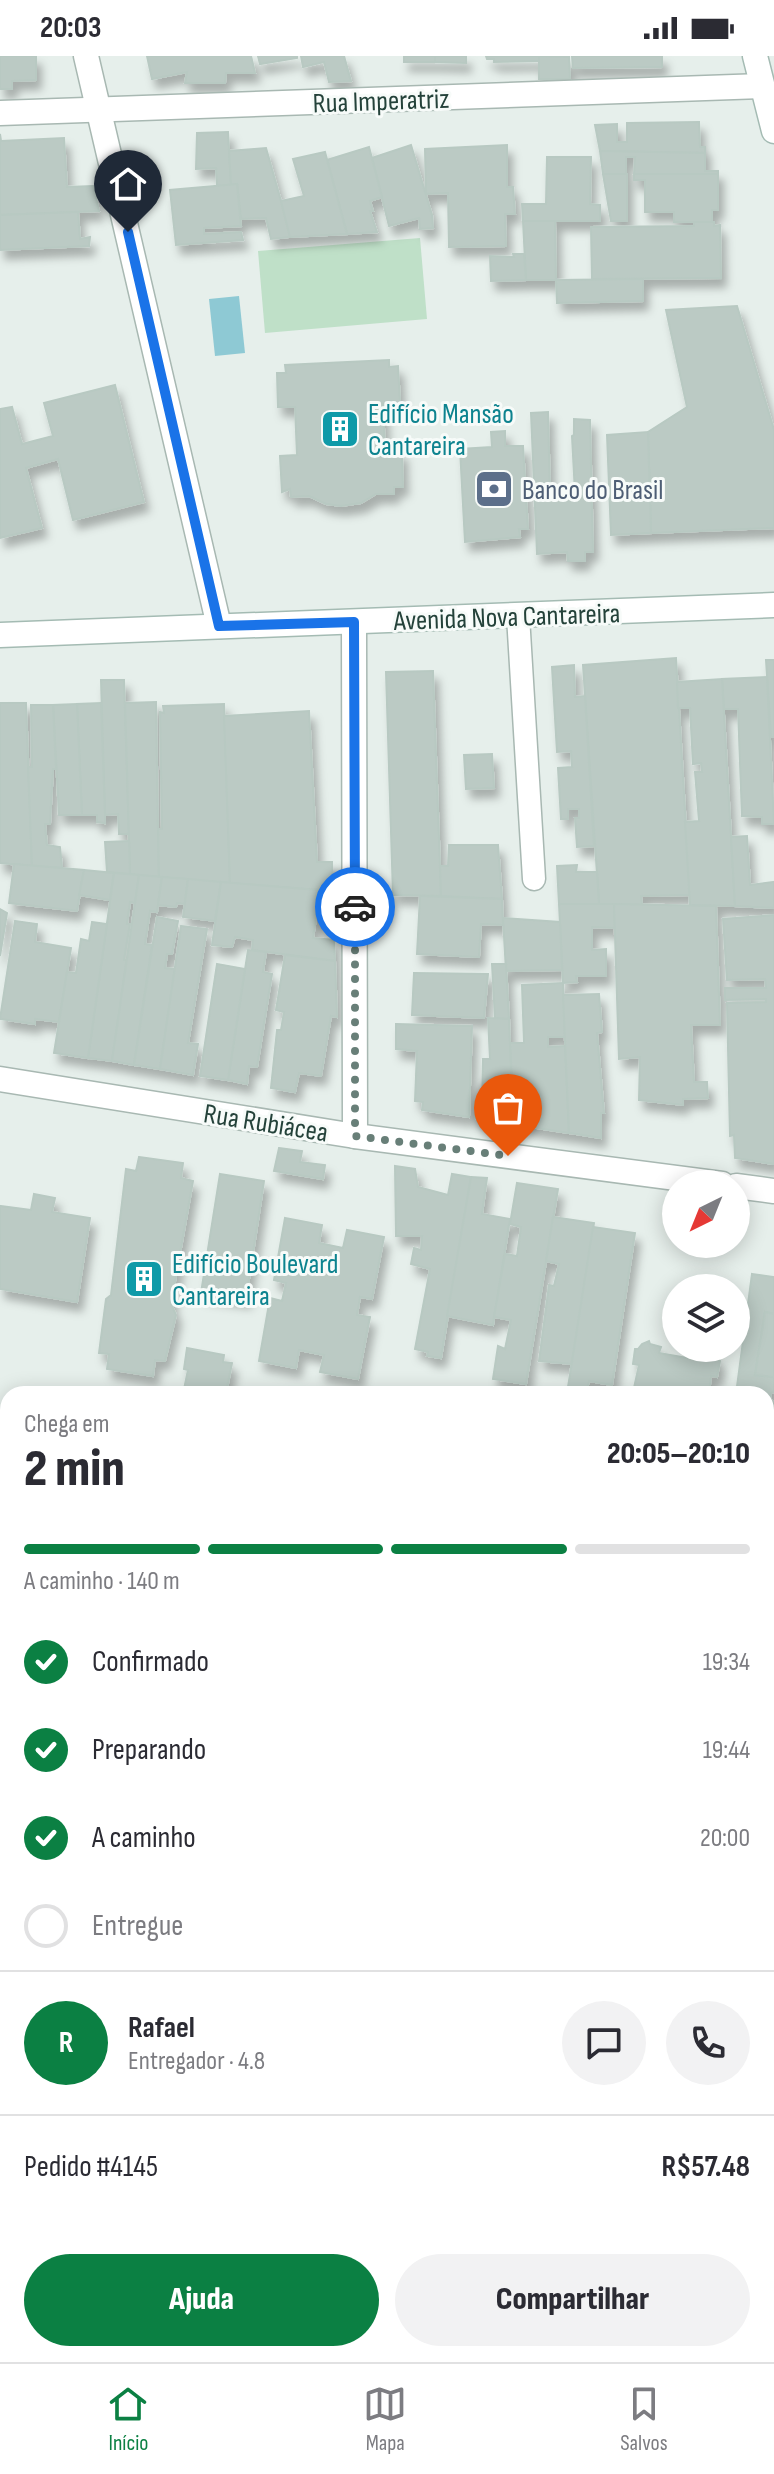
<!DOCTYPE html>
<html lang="pt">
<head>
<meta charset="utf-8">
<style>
  :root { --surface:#fff; --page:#f2f2f3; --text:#2b2b33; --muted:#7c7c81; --line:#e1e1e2; --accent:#0b8043 }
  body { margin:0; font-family:"Sofia Sans Condensed",sans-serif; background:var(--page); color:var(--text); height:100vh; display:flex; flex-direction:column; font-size:30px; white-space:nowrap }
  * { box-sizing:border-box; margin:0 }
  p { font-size:26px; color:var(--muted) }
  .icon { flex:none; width:44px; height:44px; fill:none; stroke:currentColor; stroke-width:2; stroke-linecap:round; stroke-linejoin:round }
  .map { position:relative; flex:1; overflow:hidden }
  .side { position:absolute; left:0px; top:1330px; width:774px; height:976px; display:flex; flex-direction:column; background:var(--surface); border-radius:24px 24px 0 0; box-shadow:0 4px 20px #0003 }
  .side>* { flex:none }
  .needle { width:52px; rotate:223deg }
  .tools { position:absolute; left:662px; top:1114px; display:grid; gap:16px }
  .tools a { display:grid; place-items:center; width:88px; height:88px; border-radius:50%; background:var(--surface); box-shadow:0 4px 20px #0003; font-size:40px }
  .pin { position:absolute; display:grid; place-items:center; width:68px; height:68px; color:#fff; margin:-82px -34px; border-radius:50% 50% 50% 0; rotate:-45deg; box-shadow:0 0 8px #0007 }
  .pin .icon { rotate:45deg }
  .courier { position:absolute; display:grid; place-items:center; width:80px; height:80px; margin:-40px; border:6px solid #1a73e8; border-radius:50%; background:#fff; color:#222; box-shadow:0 2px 10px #0007 }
  .overview em { font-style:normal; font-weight:800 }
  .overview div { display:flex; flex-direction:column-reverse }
  .overview { display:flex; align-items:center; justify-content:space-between; height:136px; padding:0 24px }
  h1 { font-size:52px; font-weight:800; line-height:60px }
  .bar { display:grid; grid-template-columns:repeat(4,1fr); gap:12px 8px; align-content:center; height:96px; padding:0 24px }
  .bar i { height:10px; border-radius:6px; background:var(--line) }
  .bar .active { background:var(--accent) }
  .bar p { grid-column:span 4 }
  .line { display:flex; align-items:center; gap:20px; padding:0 24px; border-top:2px solid var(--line) }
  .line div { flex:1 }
  .round { display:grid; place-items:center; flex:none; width:84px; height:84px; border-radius:42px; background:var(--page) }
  ol { padding:0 24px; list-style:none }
  li { display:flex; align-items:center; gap:24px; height:88px }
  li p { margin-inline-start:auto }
  li .icon { padding:8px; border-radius:50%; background:var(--accent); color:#fff; stroke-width:4 }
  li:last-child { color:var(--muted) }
  li i { width:44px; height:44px; border:4px solid var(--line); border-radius:50% }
  .primary-button { display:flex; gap:16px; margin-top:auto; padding:16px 24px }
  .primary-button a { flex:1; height:92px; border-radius:48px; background:var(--accent); color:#fff; font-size:32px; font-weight:800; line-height:92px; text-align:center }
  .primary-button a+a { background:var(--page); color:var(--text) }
  .status { display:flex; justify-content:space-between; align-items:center; height:56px; padding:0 40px; background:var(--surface); direction:ltr }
  .status svg { height:22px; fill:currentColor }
  .tabs { display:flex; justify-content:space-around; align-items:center; height:112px; border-top:2px solid var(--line); background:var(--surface); font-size:22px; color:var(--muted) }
  .tabs a { display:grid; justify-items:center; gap:4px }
  .tabs .active { color:var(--accent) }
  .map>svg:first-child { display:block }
  .green { fill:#bfe0c8 }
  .water { fill:#8ec9d4 }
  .building { fill:#bbcac4; stroke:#b8c9c2; stroke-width:2; filter:url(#shadow) }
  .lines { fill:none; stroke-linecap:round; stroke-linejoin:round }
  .service-casing { stroke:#a8b8b2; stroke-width:25 }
  .minor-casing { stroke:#a8b8b2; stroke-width:27 }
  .secondary-casing { stroke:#a4bbb3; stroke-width:27 }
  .service { stroke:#fff; stroke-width:22 }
  .minor { stroke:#fff; stroke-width:24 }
  .secondary { stroke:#fff; stroke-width:24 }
  .done { stroke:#687f78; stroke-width:8; stroke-dasharray:0 14.4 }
  .route { stroke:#1a73e8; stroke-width:10 }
  .labels { text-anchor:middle; stroke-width:6; stroke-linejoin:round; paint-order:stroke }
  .street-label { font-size:28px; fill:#24423a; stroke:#f7fbf9 }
  .culture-label { font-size:28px; fill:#0d838f; stroke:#f7fbf9; text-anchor:start }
  .service-label { font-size:28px; fill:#4e5e75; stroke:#f7fbf9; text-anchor:start }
</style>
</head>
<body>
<div class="status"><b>20:03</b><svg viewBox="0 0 49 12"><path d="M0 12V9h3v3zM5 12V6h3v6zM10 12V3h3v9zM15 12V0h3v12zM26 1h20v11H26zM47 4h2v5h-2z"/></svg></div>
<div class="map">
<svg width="774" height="2306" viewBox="0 0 774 2306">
  <defs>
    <filter id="shadow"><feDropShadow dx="5" dy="9" stdDeviation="4" flood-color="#0004"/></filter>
  </defs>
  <rect width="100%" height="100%" fill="#e6efeb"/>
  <polygon class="green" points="420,182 427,263 265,277 258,195"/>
  <polygon class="water" points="239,240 245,297 215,300 209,243"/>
  <g class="building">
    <polygon points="0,0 36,0 36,24 12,25 12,33 0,33"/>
    <polygon points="147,0 251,0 255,17 226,17 225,27 185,27 187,16 152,23"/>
    <polygon points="258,0 297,0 297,2 260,8"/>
    <polygon points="301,0 344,0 351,25 329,26 324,6 303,11"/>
    <rect x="404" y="0" width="31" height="6"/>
    <polygon points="435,0 466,0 466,7 435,6"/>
    <polygon points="486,0 539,0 539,5 494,6 494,3 487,3"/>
    <polygon points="539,0 569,1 570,23 539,23"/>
    <polygon points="572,0 662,0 662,11 573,12"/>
    <polygon points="699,66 700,91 705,91 705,97 600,95 595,69 617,68 617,86 627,86 627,67"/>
    <polygon points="228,76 231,129 217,130 216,112 196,113 197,77"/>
    <polygon points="0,78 1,85 64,82 67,131 93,130 99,155 0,159"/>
    <polygon points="411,89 432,159 433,172 420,173 419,162 389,170 372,102"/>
    <polygon points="507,89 507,131 513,131 515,158 505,158 506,190 449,191 448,137 426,138 425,93"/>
    <polygon points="369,91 382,141 370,145 373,155 370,155 377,176 347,178 327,104"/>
    <polygon points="266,92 281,145 290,181 271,183 266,162 241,163 237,128 231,129 229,95"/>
    <polygon points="600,95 705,97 705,115 718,115 718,118 634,118 635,101 626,101 626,118 603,118"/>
    <polygon points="325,96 347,178 290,181 281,145 304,140 293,103"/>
    <polygon points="547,101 591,101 590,148 600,149 600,165 523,165 522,148 546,148"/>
    <polygon points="603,118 627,118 627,165 611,165"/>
    <polygon points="634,118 718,118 718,154 712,154 712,166 674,166 674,156 645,156 645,124 634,124"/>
    <polygon points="237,128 241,170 204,172 204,178 241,176 243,184 176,189 170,134"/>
    <polygon points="78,156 80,183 90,181 89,190 0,194 0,159"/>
    <polygon points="523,165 555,165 556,224 526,224"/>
    <polygon points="694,166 714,166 714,170 720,169 721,222 592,223 591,171 694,170"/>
    <polygon points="513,198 524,198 526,224 491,225 490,200 514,201"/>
    <polygon points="643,223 643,245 557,247 556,224"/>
    <polygon points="737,250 774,374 774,472 651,477 648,376 687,351 666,254"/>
    <polygon points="389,304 389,311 398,310 400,347 383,348 385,395 402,395 403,431 394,431 394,438 376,438 361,447 341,450 326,448 309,440 291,441 290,433 282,436 280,400 297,399 295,351 278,351 277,317 286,317 285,309"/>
    <polygon points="115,329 144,446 73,464 58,403 26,412 42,472 0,482 0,353 12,351 22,388 53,380 44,347"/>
    <polygon points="548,356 550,438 575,437 572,380 574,379 574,363 590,364 593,496 585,496 585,505 568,505 567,496 537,498 531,357"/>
    <polygon points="505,375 505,390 523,390 528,473 519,473 520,481 465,486 460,393 492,391 491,376"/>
    <polygon points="648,376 651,477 611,479 607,379"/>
    <polygon points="676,602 690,839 641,840 642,849 599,848 583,609"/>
    <polygon points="766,604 774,604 774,681 771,681"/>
    <polygon points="574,609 575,641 585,640 594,790 577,791 575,762 579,762 579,753 568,753 568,763 561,763 558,712 572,711 571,695 557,696 552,611"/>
    <polygon points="433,615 441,840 393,839 386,616"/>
    <polygon points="767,621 774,768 762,768 762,761 742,760 738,653 724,653 722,623"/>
    <polygon points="722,623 735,850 690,849 685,766 699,765 695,716 702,716 701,707 693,708 690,652 678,652 677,626"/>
    <polygon points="101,624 124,624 129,778 119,778 118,758 105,759"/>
    <polygon points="156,646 158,773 159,821 130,818 125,647"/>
    <polygon points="0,647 26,647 32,810 0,807"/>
    <polygon points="101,647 105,759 105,767 97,766 97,759 82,759 77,648"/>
    <polygon points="77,648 82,759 59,759 53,649"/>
    <polygon points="224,648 230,827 159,821 158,773 162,773 160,656 164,657 163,650"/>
    <polygon points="31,649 53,649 56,713 53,713 50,768 45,768 47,789 60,791 62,812 32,810 28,711 32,711"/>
    <polygon points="309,655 317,806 332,806 332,835 230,827 224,660"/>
    <polygon points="492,698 494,732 466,733 464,699"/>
    <polygon points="747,780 750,829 774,826 774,852 735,850 731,781"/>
    <polygon points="129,785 130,818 107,816 105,786"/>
    <polygon points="449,789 498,789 502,843 441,840 440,810 448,810"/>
    <polygon points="14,808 84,814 77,855 9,847"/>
    <polygon points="577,809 576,816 597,816 599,848 559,848 557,810"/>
    <polygon points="84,814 114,817 110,844 79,839"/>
    <polygon points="114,817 139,819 135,847 130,846 127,868 130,868 124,904 127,904 112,1005 88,1002"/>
    <polygon points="139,819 162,821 157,856 150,855 145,888 152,889 134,1009 112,1005"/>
    <polygon points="162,821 188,823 185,848 177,847 176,851 158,849"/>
    <polygon points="188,823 221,826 215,865 183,861"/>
    <polygon points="221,826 317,834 316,842 319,843 313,882 334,884 335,905 252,894 253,884 235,881 232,891 212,889"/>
    <polygon points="420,840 502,843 503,869 481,868 479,901 417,898"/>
    <polygon points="559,848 614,848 615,872 592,871 592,894 606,893 606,920 576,920 577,926 563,927"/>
    <polygon points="614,848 716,850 720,969 691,969 694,1026 707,1026 708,1042 683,1043 683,1049 639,1044 640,1001 619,1003"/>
    <polygon points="0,853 7,857 0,900"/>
    <polygon points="774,859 774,1108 735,1102 734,1079 730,1080 727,947 766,946 766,943 725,944 725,932 766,932 765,923 727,924 723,863"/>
    <polygon points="157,861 178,865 172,898 167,898 165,912 175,913 160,1013 134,1009"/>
    <polygon points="503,862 560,866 562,914 506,915"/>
    <polygon points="15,865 37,868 35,886 71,892 59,966 35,963 35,968 0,963"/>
    <polygon points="92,866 107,868 88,1002 54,997 67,916 76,917 81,883 89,885"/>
    <polygon points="181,870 207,873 188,987 198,988 193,1019 160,1013"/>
    <polygon points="248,894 266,896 263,916 272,918 257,1011 249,1010 247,1028 228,1024"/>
    <polygon points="285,899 335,905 337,961 331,960 321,1020 299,1017 295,1036 271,1032 277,974 281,974 284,956 276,954"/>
    <polygon points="217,908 245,913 228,1024 200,1020"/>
    <polygon points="492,908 506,908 509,963 495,962"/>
    <polygon points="414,917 488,918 484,962 412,959"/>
    <polygon points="563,927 565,981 548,981 548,991 565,990 569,1077 523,1070 521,1025 512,1025 510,987 524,987 522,929"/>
    <polygon points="599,938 602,976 597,977 604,1057 601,1057 601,1082 569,1077 563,939"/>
    <polygon points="488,962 509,963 513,1068 475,1062 475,1045 482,1045 483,1003 490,1003"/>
    <polygon points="396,968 472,970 469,1061 422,1054 423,1046 415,1045 417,995 396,993"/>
    <polygon points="279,1092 302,1095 300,1106 325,1109 323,1123 274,1115"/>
    <polygon points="139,1101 183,1107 181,1122 193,1125 171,1248 176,1259 165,1305 155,1304 153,1320 107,1313 109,1298 99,1297 106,1243 111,1239 126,1113 136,1115"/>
    <polygon points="395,1110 415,1113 418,1131 448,1139 452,1118 471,1121 441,1302 427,1300 428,1296 415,1293 430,1213 411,1208 414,1192 421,1194 422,1180 396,1180"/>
    <polygon points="220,1118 264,1125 246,1243 201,1237"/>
    <polygon points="471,1121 487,1122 482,1158 510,1163 493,1269 447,1260"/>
    <polygon points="517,1127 558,1133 526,1328 493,1323 498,1290 505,1293 511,1264 494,1261 505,1198 517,1200 521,1171 510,1168"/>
    <polygon points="34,1138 55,1142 52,1156 90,1162 77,1246 0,1233 0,1150 31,1154"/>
    <polygon points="553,1161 594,1167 572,1308 539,1305 549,1229 554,1230 559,1208 546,1205"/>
    <polygon points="285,1162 322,1169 319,1187 343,1192 347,1174 384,1181 372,1243 360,1241 357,1259 370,1261 358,1323 320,1316 324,1299 299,1294 296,1312 259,1305 270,1242 282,1245 286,1227 274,1224"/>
    <polygon points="593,1171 635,1177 612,1329 589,1325 587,1333 568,1331"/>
    <polygon points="752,1218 774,1221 774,1258 765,1256 755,1319 774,1321 774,1336 771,1337 770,1343 774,1346 774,1474 766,1473 766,1338 736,1338"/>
    <polygon points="765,1256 774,1258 774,1321 755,1319"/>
    <polygon points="649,1285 650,1288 661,1291 659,1297 693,1303 695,1295 704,1298 706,1294 720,1305 717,1321 711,1320 709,1338 642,1338 643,1333 634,1332 639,1309 633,1308 635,1293 638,1293 642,1288"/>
    <polygon points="187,1292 224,1299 223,1306 232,1307 226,1338 183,1338 188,1314 184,1313"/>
    <polygon points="766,1473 774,1474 774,1495 766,1493"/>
    <polygon points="766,1497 774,1498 766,1545"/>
    <polygon points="774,1507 774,1564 766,1563 766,1545"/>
    <polygon points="766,1627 774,1629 774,1715 766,1713"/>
    <polygon points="774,1735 774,1771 769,1775 766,1774 766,1749"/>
    <polygon points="766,1862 774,1866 772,1891 766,1888"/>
    <polygon points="0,1954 8,1955 8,2054 0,2053"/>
    <polygon points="0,1954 8,1955 8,2038 0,2037"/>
    <polygon points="766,1959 774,1964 774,1979 766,1996"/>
    <polygon points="774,1979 774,2043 766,2060 766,1996"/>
    <polygon points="766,2195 774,2200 774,2236 766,2251"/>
    <polygon points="774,2253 774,2306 753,2306 747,2303 749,2298 766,2298 766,2267"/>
    <polygon points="453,2298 557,2298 557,2301 453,2300"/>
    <polygon points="643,2298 684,2298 680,2306 648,2306 641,2302"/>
    <polygon points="692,2298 741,2298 736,2306 701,2306"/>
    <polygon points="574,2301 611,2301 612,2306 574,2306"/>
  </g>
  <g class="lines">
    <defs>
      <polyline id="service" points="518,560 534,823"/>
      <g id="minor">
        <polyline points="86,0 219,570"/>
        <polyline points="0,57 762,30"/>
        <polyline points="354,566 355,1080"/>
        <polyline points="0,1023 355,1080 722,1128"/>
        <polyline points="736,1130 774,1135"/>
        <polyline points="766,1608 774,1611"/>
        <polyline points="0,1879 8,1880"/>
        <polyline points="770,2123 774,2115"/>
        <polyline points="387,2298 387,2306"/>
      </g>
      <g id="secondary">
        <polyline points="755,0 774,75"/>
        <polyline points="0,579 774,549"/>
      </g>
    </defs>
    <use href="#service" class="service-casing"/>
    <use href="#minor" class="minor-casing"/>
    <use href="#secondary" class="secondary-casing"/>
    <use href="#service" class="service"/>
    <use href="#minor" class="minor"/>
    <use href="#secondary" class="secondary"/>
  </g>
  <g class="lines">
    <polyline class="done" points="355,851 355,1080 508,1100"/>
    <polyline class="route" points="128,176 219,570 354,566 355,851"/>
  </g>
  <defs>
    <symbol id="building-square" viewBox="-11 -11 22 22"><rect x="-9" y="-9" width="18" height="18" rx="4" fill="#0f9aa8" stroke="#f7fbf9"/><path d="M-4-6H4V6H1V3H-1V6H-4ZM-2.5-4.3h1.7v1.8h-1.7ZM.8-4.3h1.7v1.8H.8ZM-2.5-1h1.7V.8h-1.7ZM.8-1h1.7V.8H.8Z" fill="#fff"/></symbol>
    <symbol id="bank-square" viewBox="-11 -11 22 22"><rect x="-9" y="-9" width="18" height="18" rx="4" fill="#5c6f8a" stroke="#f7fbf9"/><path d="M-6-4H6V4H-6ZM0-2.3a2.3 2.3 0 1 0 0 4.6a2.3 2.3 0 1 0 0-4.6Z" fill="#fff"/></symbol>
  </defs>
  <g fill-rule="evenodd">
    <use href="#building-square" x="318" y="351" width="44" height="44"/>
    <use href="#bank-square" x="472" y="411" width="44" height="44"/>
    <use href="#building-square" x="122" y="1201" width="44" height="44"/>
  </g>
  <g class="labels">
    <g class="street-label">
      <text transform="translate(381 44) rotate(-2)" y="10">Rua Imperatriz</text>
      <text transform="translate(507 560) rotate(-2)" y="10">Avenida Nova Cantareira</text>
      <text transform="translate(266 1066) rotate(9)" y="10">Rua Rubiácea</text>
    </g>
    <g class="culture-label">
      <text x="368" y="367">Edifício Mansão<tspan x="368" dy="32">Cantareira</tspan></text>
      <text x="172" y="1217">Edifício Boulevard<tspan x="172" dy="32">Cantareira</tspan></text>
    </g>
    <g class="service-label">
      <text x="522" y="443">Banco do Brasil</text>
    </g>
  </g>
</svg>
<div class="tools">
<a><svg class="needle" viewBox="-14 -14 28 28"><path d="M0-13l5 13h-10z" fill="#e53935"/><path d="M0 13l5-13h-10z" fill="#7c7c81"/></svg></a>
<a><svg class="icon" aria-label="layers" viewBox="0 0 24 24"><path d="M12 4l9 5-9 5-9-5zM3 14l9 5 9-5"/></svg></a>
</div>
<div class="pin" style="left:508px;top:1100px;background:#ea580c"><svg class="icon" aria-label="bag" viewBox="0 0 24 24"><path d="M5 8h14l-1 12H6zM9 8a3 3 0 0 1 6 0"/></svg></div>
<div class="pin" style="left:128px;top:176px;background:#1f2937"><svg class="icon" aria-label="home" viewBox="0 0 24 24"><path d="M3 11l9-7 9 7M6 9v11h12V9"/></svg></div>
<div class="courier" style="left:355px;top:851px"><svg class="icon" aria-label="car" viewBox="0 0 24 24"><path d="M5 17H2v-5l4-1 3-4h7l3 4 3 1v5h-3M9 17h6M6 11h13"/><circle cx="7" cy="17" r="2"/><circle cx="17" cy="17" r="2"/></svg></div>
<section class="side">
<div class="overview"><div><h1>2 min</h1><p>Chega em</p></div><em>20:05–20:10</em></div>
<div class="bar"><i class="active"></i><i class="active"></i><i class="active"></i><i></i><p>A caminho · 140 m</p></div>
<ol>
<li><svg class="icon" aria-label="check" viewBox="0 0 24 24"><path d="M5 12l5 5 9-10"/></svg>Confirmado<p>19:34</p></li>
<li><svg class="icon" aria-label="check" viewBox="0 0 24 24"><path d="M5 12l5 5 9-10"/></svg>Preparando<p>19:44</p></li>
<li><svg class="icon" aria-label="check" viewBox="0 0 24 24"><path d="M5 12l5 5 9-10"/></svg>A caminho<p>20:00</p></li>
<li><i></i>Entregue</li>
</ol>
<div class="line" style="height:144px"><b class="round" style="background:var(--accent);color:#fff">R</b><div><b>Rafael</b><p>Entregador · 4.8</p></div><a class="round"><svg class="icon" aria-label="chat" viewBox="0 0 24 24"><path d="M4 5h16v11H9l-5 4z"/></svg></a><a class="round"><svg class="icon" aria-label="phone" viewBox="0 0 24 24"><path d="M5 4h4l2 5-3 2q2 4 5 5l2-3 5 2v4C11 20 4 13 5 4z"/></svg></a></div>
<div class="line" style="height:104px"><div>Pedido #4145</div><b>R$57.48</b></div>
<div class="primary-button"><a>Ajuda</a><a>Compartilhar</a></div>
</section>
</div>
<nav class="tabs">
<a class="active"><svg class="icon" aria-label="home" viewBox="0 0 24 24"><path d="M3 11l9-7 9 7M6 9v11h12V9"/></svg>Início</a>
<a><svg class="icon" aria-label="map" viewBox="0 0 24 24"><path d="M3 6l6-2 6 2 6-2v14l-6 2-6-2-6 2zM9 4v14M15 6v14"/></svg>Mapa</a>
<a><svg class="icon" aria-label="saved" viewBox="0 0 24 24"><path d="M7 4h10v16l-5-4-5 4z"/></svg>Salvos</a>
</nav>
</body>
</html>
